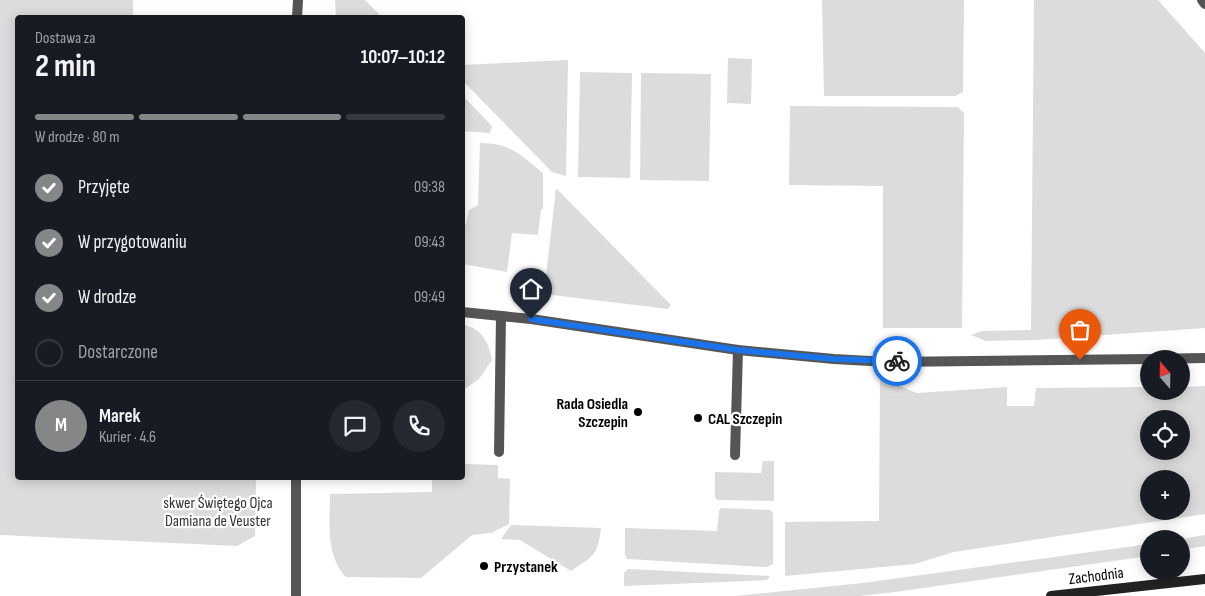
<!DOCTYPE html>
<html lang="pl">
<head>
<meta charset="utf-8">
<style>
  :root { --surface:#171b24; --page:#242831; --text:#f1f3f6; --muted:#9ea1a6; --line:#363941; --accent:#858687 }
  body { margin:0; font-family:"Sofia Sans Condensed",sans-serif; background:var(--page); color:var(--text); height:100vh; display:flex; flex-direction:column; font-size:19px; white-space:nowrap }
  * { box-sizing:border-box; margin:0 }
  p { font-size:16px; color:var(--muted) }
  .icon { flex:none; width:28px; height:28px; fill:none; stroke:currentColor; stroke-width:2; stroke-linecap:round; stroke-linejoin:round }
  .map { position:relative; flex:1; overflow:hidden }
  .side { position:absolute; left:15px; top:15px; width:450px; height:465px; display:flex; flex-direction:column; background:var(--surface); border-radius:5px; box-shadow:0 2px 12px #0003 }
  .side>* { flex:none }
  .needle { width:32px; rotate:340deg }
  .buttons { position:absolute; left:1140px; top:350px; display:grid; gap:10px }
  .buttons a { display:grid; place-items:center; width:50px; height:50px; border-radius:50%; background:var(--surface); box-shadow:0 2px 12px #0003; font-size:25px }
  .pin { position:absolute; display:grid; place-items:center; width:42px; height:42px; color:#fff; margin:-51px -21px; border-radius:50% 50% 50% 0; rotate:-45deg; box-shadow:0 0 5px #0007 }
  .pin .icon { rotate:45deg }
  .courier { position:absolute; display:grid; place-items:center; width:50px; height:50px; margin:-25px; border:4px solid #1a73e8; border-radius:50%; background:#fff; color:#222; box-shadow:0 1px 6px #0007 }
  .headline em { font-style:normal; font-weight:700 }
  .headline div { display:flex; flex-direction:column-reverse }
  .headline { display:flex; align-items:center; justify-content:space-between; height:85px; padding:0 20px }
  h1 { font-size:32px; font-weight:700; line-height:38px }
  .bar { display:grid; grid-template-columns:repeat(4,1fr); gap:8px 5px; align-content:center; height:60px; padding:0 20px }
  .bar i { height:6px; border-radius:4px; background:var(--line) }
  .bar .active { background:var(--accent) }
  .bar p { grid-column:span 4 }
  .line { display:flex; align-items:center; gap:12px; padding:0 20px; border-top:1px solid var(--line) }
  .line div { flex:1 }
  .round { display:grid; place-items:center; flex:none; width:52px; height:52px; border-radius:26px; background:var(--page) }
  ol { padding:0 20px; list-style:none }
  li { display:flex; align-items:center; gap:15px; height:55px }
  li p { margin-inline-start:auto }
  li .icon { padding:5px; border-radius:50%; background:var(--accent); color:#fff; stroke-width:4 }
  li:last-child { color:var(--muted) }
  li i { width:28px; height:28px; border:2px solid var(--line); border-radius:50% }
  .map>svg:first-child { display:block }
  .green { fill:#dcdcdc; fill-rule:evenodd }
  .lines { fill:none; stroke-linecap:round; stroke-linejoin:round }
  .lane { stroke:#555; stroke-width:10 }
  .street { stroke:#555; stroke-width:10 }
  .secondary { stroke:#222; stroke-width:10 }
  .done { stroke:#595959; stroke-width:5; stroke-dasharray:0 9 }
  .route { stroke:#1a73e8; stroke-width:6 }
  .poi-dot { fill:#000; stroke:#fff; stroke-width:2 }
  .labels { text-anchor:middle; stroke-width:4.5; stroke-linejoin:round; paint-order:stroke }
  .poi-label { font-size:16px; font-weight:bold; fill:#000; stroke:#fff; text-anchor:start }
  .park-label { font-size:16px; fill:#333; stroke:#fff }
  .street-label { font-size:16px; fill:#000; stroke:#fff }
</style>
</head>
<body>
<div class="map">
<svg width="1205" height="596" viewBox="0 0 1205 596">
  <rect width="100%" height="100%" fill="#fff"/>
  <g class="green">
    <polygon points="0,0 133,0 133,17 18,18 18,478 256,478 255,536 237,546 0,535"/>
    <polygon points="335,0 365,0 382,17 336,17"/>
    <polygon points="822,0 964,0 963,92 955,96 824,96"/>
    <polygon points="1034,0 1158,0 1205,53 1205,328 1035,340 986,341 971,335 982,331 1031,330"/>
    <polygon points="728,58 752,59 751,104 727,103"/>
    <polygon points="568,60 566,176 552,172 463,81 462,65"/>
    <polygon points="580,72 632,73 630,178 578,177"/>
    <polygon points="641,73 711,74 709,181 640,180"/>
    <polygon points="463,96 492,126 490,133 463,131"/>
    <polygon points="790,106 958,107 964,113 962,328 883,328 883,186 789,185"/>
    <path d="M480 143C512 144 519 154 543 173V209H541L538 235 512 233 507 272 463 264 464 231 469 210 478 205Z"/>
    <polygon points="556,188 671,305 668,309 544,294"/>
    <path d="M463 325C481 327 489 343 492 360L479 379 463 390Z"/>
    <path d="M880 378 917 393 1007 387V406H1034L1036 388 1149 387V391H1181V387L1205 386V514L954 552 915 564 785 576V522L879 521ZM1149 419H1181V451H1149ZM1149 479H1181V511H1149Z"/>
    <polygon points="763,461 774,461 774,501 717,500 715,497 715,472 761,473"/>
    <path d="M463 464 498 465V478L510 479 509 524 491 533 472 535 421 578 346 577C325 555 330 522 330 494L432 492V478H462Z"/>
    <polygon points="721,508 770,510 773,513 773,564 766,567 627,559 625,555 625,528 717,531 719,511"/>
    <path d="M511 525 601 528C598 556 593 556 571 571L520 540 501 539Z"/>
    <polygon points="1205,535 1205,546 1181,550 1181,539"/>
    <polygon points="1149,544 1149,556 895,592 859,596 735,596 863,583"/>
    <polygon points="628,569 770,576 767,580 624,586 624,573"/>
  </g>
  <g class="lines">
    <g class="lane">
      <polyline points="462,312 531,319 738,350 834,359 888,362 1149,359"/>
      <polyline points="1150,359 1205,358"/>
      <polyline points="499,452 501,316"/>
      <polyline points="735,455 738,350"/>
    </g>
    <g class="street">
      <polyline points="1202,0 1205,4"/>
      <polyline points="297,18 298,0"/>
      <polyline points="296,478 296,596"/>
    </g>
    <polyline class="secondary" points="1051,596 1205,579"/>
  </g>
  <g class="lines">
    <polyline class="done" points="897,361 1080,360"/>
    <polyline class="route" points="531,319 738,350 834,359 897,361"/>
  </g>
  <g class="poi-dot">
    <circle cx="638" cy="412" r="5"/>
    <circle cx="698" cy="418" r="5"/>
    <circle cx="484" cy="566" r="5"/>
  </g>
  <g class="labels">
    <g class="poi-label">
      <text x="628" y="409" text-anchor="end">Rada Osiedla<tspan x="628" dy="18">Szczepin</tspan></text>
      <text x="708" y="424">CAL Szczepin</text>
      <text x="494" y="572">Przystanek</text>
    </g>
    <g class="park-label">
      <text x="218" y="508">skwer Świętego Ojca<tspan x="218" dy="18">Damiana de Veuster</tspan></text>
    </g>
    <g class="street-label">
      <text transform="translate(1096 575) rotate(-7)" y="6">Zachodnia</text>
    </g>
  </g>
</svg>
<div class="buttons">
<a><svg class="needle" viewBox="-14 -14 28 28"><path d="M0-13l5 13h-10z" fill="#e53935"/><path d="M0 13l5-13h-10z" fill="#9ea1a6"/></svg></a>
<a><svg class="icon" aria-label="locate" viewBox="0 0 24 24"><circle cx="12" cy="12" r="6"/><path d="M12 2v4M12 18v4M2 12h4M18 12h4"/></svg></a>
<a>+</a>
<a>−</a>
</div>
<div class="pin" style="left:1080px;top:360px;background:#ea580c"><svg class="icon" aria-label="bag" viewBox="0 0 24 24"><path d="M5 8h14l-1 12H6zM9 8a3 3 0 0 1 6 0"/></svg></div>
<div class="pin" style="left:531px;top:319px;background:#1f2937"><svg class="icon" aria-label="home" viewBox="0 0 24 24"><path d="M3 11l9-7 9 7M6 9v11h12V9"/></svg></div>
<div class="courier" style="left:897px;top:361px"><svg class="icon" aria-label="bike" viewBox="0 0 24 24"><circle cx="6" cy="16" r="4"/><circle cx="18" cy="16" r="4"/><path d="M6 16l4-8h5l3 8M10 8l3 8H6M13 5h3"/></svg></div>
<section class="side">
<div class="headline"><div><h1>2 min</h1><p>Dostawa za</p></div><em>10:07–10:12</em></div>
<div class="bar"><i class="active"></i><i class="active"></i><i class="active"></i><i></i><p>W drodze · 80 m</p></div>
<ol>
<li><svg class="icon" aria-label="check" viewBox="0 0 24 24"><path d="M5 12l5 5 9-10"/></svg>Przyjęte<p>09:38</p></li>
<li><svg class="icon" aria-label="check" viewBox="0 0 24 24"><path d="M5 12l5 5 9-10"/></svg>W przygotowaniu<p>09:43</p></li>
<li><svg class="icon" aria-label="check" viewBox="0 0 24 24"><path d="M5 12l5 5 9-10"/></svg>W drodze<p>09:49</p></li>
<li><i></i>Dostarczone</li>
</ol>
<div class="line" style="height:90px"><b class="round" style="background:var(--accent);color:#fff">M</b><div><b>Marek</b><p>Kurier · 4.6</p></div><a class="round"><svg class="icon" aria-label="chat" viewBox="0 0 24 24"><path d="M4 5h16v11H9l-5 4z"/></svg></a><a class="round"><svg class="icon" aria-label="phone" viewBox="0 0 24 24"><path d="M5 4h4l2 5-3 2q2 4 5 5l2-3 5 2v4C11 20 4 13 5 4z"/></svg></a></div>
</section>
</div>
</body>
</html>
